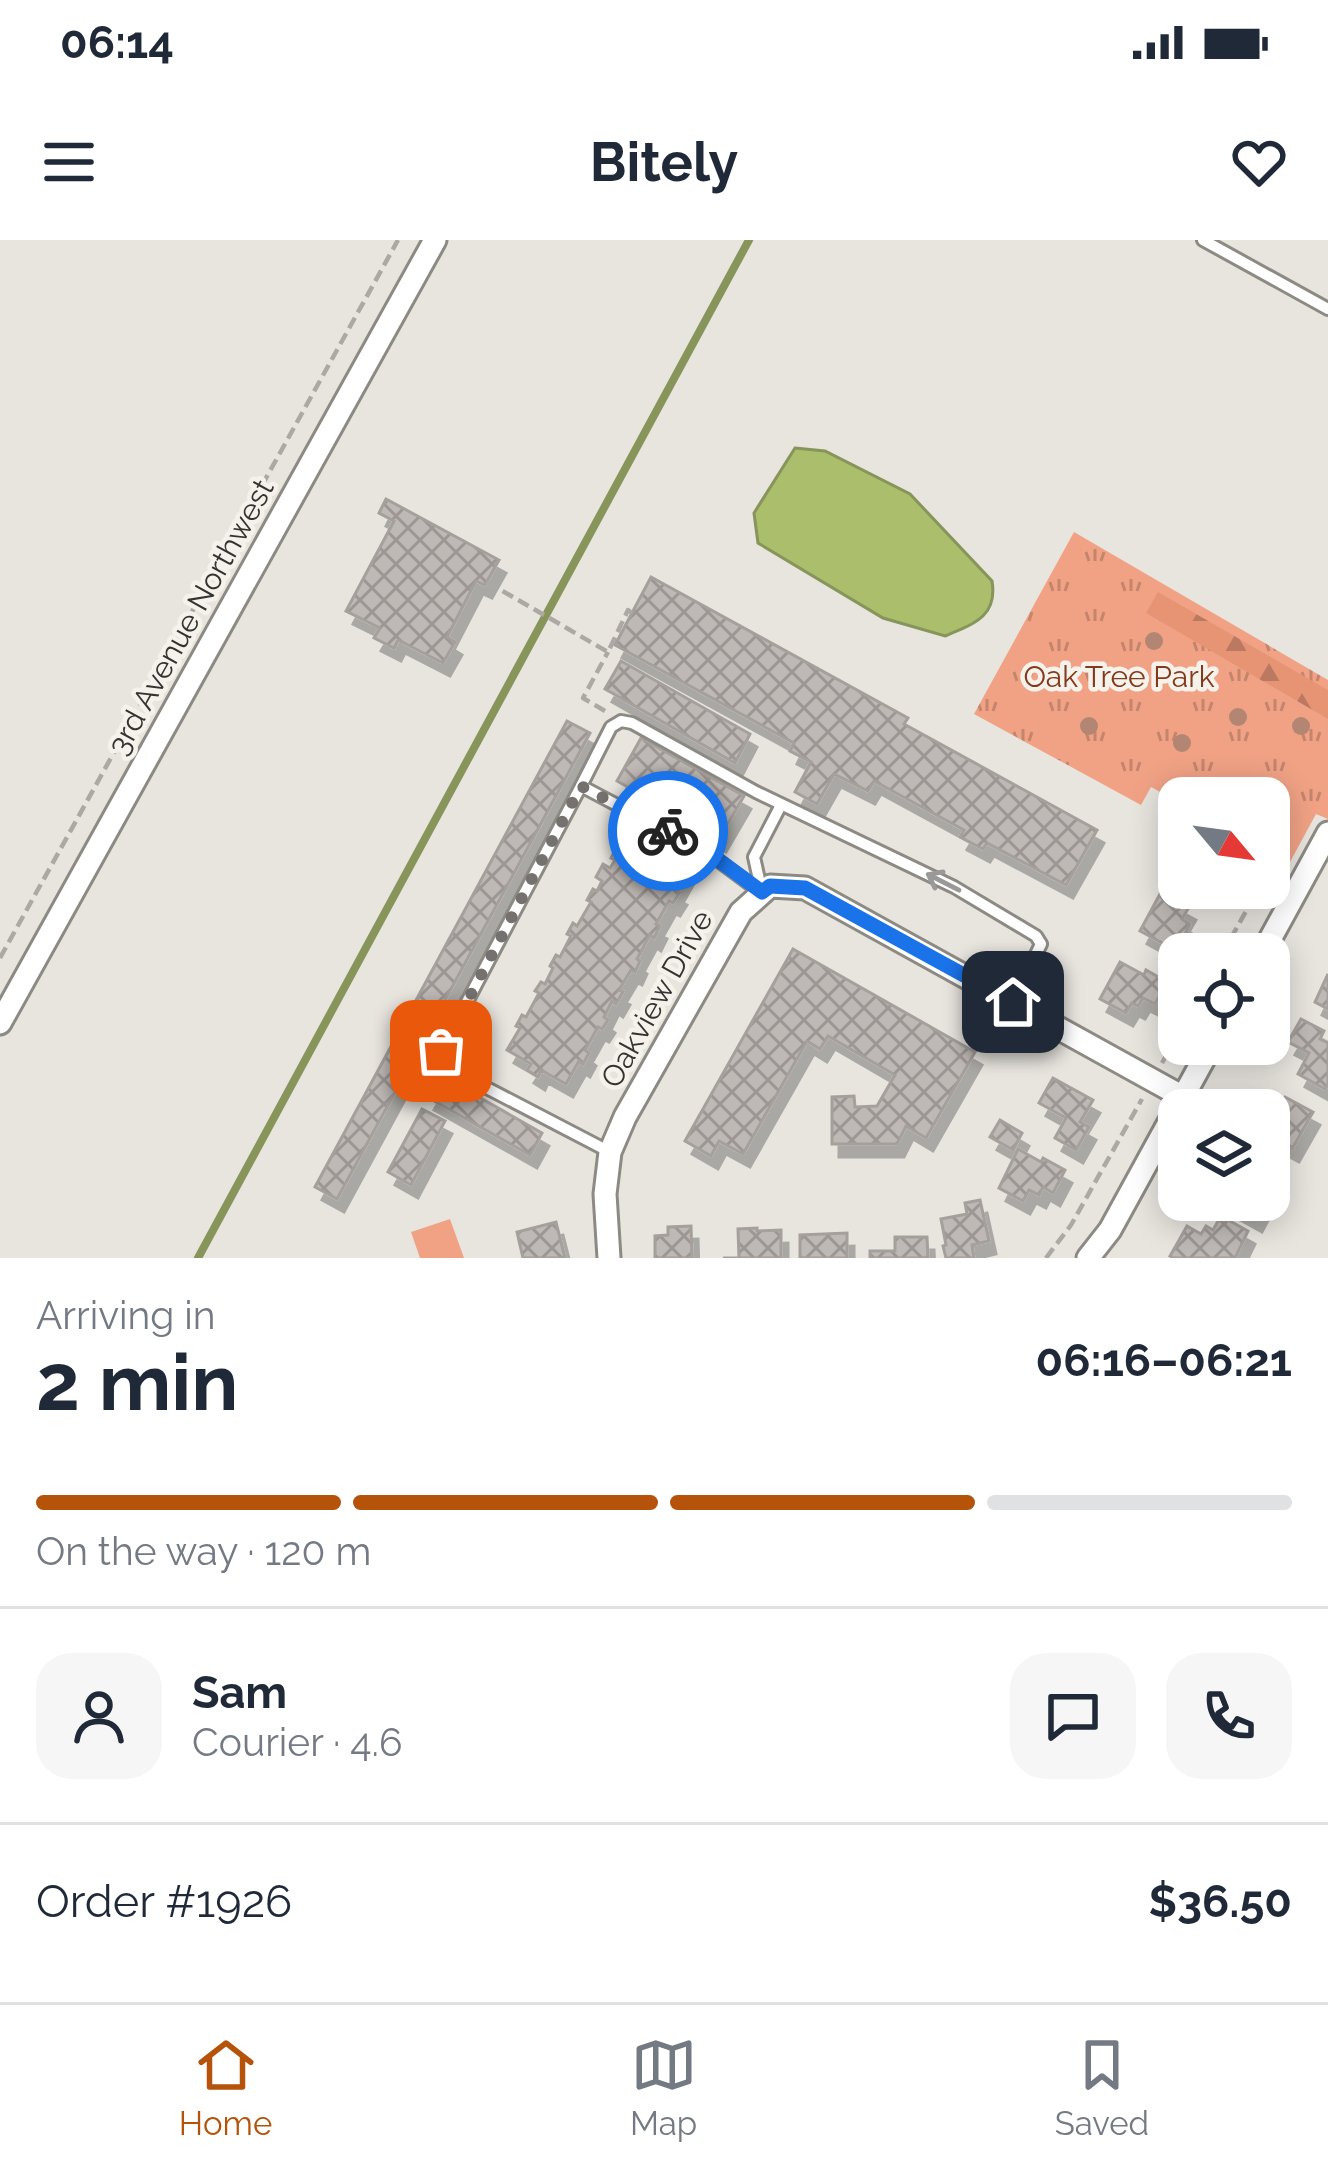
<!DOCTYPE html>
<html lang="en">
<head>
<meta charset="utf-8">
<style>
  :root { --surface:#fff; --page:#f6f6f7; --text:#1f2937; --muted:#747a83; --line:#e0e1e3; --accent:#b45309 }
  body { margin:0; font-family:Raleway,sans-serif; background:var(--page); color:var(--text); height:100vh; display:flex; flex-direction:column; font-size:45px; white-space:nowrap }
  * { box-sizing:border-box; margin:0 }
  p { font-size:39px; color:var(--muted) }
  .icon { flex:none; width:66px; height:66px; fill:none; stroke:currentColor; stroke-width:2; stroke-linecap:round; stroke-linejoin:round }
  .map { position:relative; height:1018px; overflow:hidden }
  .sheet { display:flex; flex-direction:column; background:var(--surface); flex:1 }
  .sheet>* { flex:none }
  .needle { width:78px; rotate:119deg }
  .fabs { position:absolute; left:1158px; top:537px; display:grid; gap:24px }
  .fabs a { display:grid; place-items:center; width:132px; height:132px; border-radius:24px; background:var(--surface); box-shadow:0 6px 30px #0003; font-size:60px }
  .pin { position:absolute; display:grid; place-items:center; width:102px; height:102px; color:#fff; margin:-51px; border-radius:24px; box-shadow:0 6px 18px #0006 }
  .courier { position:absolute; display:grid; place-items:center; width:120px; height:120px; margin:-60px; border:9px solid #1a73e8; border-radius:50%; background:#fff; color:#222; box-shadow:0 3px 15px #0007 }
  .head em { font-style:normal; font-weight:700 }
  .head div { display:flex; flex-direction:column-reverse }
  .head { display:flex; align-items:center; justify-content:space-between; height:204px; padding:0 36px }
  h1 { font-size:78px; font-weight:700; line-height:90px }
  .bar { display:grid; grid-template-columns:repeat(4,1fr); gap:18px 12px; align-content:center; height:144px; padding:0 36px }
  .bar i { height:15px; border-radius:9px; background:var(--line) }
  .bar .selected { background:var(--accent) }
  .bar p { grid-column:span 4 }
  .line { display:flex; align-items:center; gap:30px; padding:0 36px; border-top:3px solid var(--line) }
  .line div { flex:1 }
  .round { display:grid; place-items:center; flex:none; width:126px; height:126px; border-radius:36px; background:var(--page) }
  .status { display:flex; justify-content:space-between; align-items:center; height:84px; padding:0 60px; background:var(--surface); direction:ltr }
  .status svg { height:33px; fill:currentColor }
  header { display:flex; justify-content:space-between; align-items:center; height:156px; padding:0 36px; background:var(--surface); font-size:54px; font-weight:700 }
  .menu { display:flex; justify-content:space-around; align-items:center; height:168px; border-top:3px solid var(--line); background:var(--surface); font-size:33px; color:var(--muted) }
  .menu a { display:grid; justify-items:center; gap:6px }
  .menu .selected { color:var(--accent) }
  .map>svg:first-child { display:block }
  .grass { fill:url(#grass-tufts) }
  .forest { fill:url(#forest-firs) }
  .garden { fill:#f1a285 }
  .water { fill:#aabe6c; stroke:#87945a; stroke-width:3 }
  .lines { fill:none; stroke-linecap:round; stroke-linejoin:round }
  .stream { stroke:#87945a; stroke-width:8 }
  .building { fill:url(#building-cross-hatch); stroke:#a5a09c; stroke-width:3; filter:url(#shadow) }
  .lane-casing { stroke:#8d8a84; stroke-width:16 }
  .street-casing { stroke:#8d8a84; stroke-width:27 }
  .path { stroke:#aca9a5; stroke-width:4.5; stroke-dasharray:12 6; stroke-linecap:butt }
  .lane { stroke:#fff; stroke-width:10 }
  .street { stroke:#fff; stroke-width:21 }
  .tree { fill:#b28673 }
  .oneway { stroke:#9a9998 }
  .done { stroke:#74716e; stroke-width:12; stroke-dasharray:0 21.6 }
  .route { stroke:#1a73e8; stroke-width:15 }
  .labels { text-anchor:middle; stroke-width:9; stroke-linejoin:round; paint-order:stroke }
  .street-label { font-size:30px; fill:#353331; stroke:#f5f2ec }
  .park-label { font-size:30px; fill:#85391b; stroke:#f5f2ec }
</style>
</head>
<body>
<div class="status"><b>06:14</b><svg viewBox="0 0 49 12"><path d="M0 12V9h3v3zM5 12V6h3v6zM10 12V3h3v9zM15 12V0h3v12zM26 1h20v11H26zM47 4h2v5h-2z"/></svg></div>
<header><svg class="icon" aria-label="menu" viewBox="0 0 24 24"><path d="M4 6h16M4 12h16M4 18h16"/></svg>Bitely<svg class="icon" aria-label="heart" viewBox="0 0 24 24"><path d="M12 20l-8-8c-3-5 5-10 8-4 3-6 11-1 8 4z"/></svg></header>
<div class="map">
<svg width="1328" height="1018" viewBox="0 0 1328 1018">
  <defs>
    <pattern id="grass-tufts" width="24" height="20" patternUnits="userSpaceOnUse" patternTransform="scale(3)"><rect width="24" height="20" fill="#f1a285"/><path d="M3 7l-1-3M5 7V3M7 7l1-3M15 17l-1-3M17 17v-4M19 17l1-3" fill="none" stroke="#c4856d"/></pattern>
    <pattern id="forest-firs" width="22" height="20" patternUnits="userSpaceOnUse" patternTransform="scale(3)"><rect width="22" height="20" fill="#e79475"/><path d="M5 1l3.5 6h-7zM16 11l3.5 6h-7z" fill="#bc7961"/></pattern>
    <pattern id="building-cross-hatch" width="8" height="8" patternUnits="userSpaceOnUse" patternTransform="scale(3)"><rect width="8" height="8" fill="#bfb9b5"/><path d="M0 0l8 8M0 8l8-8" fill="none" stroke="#9c9794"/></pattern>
    <filter id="shadow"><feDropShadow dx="7" dy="13" stdDeviation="0" flood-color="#0004"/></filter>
  </defs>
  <rect width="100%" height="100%" fill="#e8e5df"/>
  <polygon class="grass" points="1074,292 1328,440 1328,579 1316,574 1290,622 1269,611 1269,558 1179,558 1179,562 1151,547 1141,565 974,474"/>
  <polygon class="forest" points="1158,352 1328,450 1328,479 1146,373"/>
  <polygon class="garden" points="450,979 464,1018 420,1018 411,992"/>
  <path class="water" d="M795 208 825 211 910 254 992 341C998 377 973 384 945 396L883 378 758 303 754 273Z"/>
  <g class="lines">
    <polyline class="stream" points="198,1018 749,0"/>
  </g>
  <g class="building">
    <polygon points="386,259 499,320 485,345 476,341 447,397 455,402 443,423 398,400 394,408 374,398 380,388 346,371 394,281 379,273"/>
    <polygon points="651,337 908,478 904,484 1097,590 1066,645 987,603 983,609 960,597 964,590 874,541 868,551 834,534 817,564 795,552 811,522 790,511 794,503 615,405"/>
    <polygon points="621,421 750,494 735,523 605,449"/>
    <polygon points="567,481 590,493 337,959 315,947"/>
    <polygon points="641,498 744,556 719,599 617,541"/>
    <polygon points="628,595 688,629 676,650 680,652 673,663 669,661 656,684 660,686 654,698 650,695 637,719 640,721 635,732 631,730 619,750 623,752 616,764 612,761 604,777 608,780 602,789 598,787 585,810 589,813 583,824 579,821 566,844 541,830 538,837 527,830 531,824 507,810 520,788 516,786 522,775 526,777 539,753 535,751 541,742 545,744 553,728 550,726 556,715 560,717 571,696 567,694 573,683 577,686 591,662 587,660 593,649 597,651 602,641 596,637 603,624 610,628 615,620 611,618 617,606 621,608"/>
    <polygon points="1161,652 1189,667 1182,679 1190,684 1186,692 1195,697 1186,714 1179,714 1179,718 1161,708 1164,704 1140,691"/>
    <polygon points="793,709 975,812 926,898 906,886 897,904 832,904 832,857 854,856 855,867 877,866 895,835 828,796 820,809 807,801 743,914 719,901 711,916 685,901"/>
    <polygon points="1120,722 1144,735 1146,730 1167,742 1155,764 1143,758 1138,766 1132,763 1126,773 1100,759"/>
    <polygon points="1328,734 1328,769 1315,762"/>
    <polygon points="1301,779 1324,791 1320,799 1328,803 1328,844 1325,849 1298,834 1309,813 1288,802"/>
    <polygon points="440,835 542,893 530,915 427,857"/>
    <polygon points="1053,838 1093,860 1080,882 1089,887 1076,910 1055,898 1066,878 1039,863"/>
    <polygon points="1285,857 1313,872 1292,909 1269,896 1269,871 1275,875 1275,870"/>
    <polygon points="422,869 445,881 411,945 388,932"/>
    <polygon points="1000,880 1022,893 1013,910 990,897"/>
    <polygon points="1018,909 1041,922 1043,918 1065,930 1053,953 1043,947 1039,955 1029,950 1023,961 999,948"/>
    <polygon points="980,960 989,1001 972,1005 974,1018 946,1018 943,1006 946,1005 941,979 967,974 965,963"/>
    <polygon points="1231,960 1265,960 1255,979 1228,964"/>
    <polygon points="1221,976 1248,991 1235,1018 1174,1018 1170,1016 1187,986 1201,994 1206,986 1213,990"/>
    <polygon points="556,982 565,1018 523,1018 517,992"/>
    <polygon points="691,986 692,1018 655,1018 655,996 668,995 668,987"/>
    <polygon points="757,988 757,991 781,990 781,1018 723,1018 739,1018 738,989"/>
    <polygon points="847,993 847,1018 800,1018 800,995"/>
    <polygon points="895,997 927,997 928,1018 870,1018 870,1011 895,1011"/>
  </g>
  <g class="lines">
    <defs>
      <g id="lane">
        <polyline points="1203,0 1328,69"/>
        <polyline points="581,546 611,487 621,481 632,483 756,552 954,647 1036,696 1041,704 1013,762"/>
        <polyline points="762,653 754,617 781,565"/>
        <polyline points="610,912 458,833 445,823 441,811 581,546 708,613 762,653"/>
      </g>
      <g id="street">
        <polyline points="1262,714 1328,593"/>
        <polyline points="0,783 435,0"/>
        <polyline points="609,1018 605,954 610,912 625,877 741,672 770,646 805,648 1183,857"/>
        <polyline points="1088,1018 1110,990 1212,804"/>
      </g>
    </defs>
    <use href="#lane" class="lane-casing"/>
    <use href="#street" class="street-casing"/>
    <g class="path">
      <polyline points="487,342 608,412 628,370 632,373"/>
      <polyline points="605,471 583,458 608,412"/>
      <polyline points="1269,630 1281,609"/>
      <polyline points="1222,714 1259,648"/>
      <polyline points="0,718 398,0"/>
      <polyline points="1162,823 1179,792"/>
      <polyline points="1046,1018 1071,985 1142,859"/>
    </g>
    <use href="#lane" class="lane"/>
    <use href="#street" class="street"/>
  </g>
  <g class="tree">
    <circle cx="1154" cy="401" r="9"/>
    <circle cx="1238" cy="477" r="9"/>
    <circle cx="1089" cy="486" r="9"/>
    <circle cx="1301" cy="486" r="9"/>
    <circle cx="1182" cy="503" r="9"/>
    <circle cx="1238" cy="546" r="9"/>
  </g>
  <defs><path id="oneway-shaft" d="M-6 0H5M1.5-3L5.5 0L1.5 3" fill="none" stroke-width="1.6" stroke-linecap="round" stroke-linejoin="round" transform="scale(3)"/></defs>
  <use class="oneway" href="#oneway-shaft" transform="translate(943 642) rotate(-153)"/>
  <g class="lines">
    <polyline class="done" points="441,811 581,546 668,591"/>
    <polyline class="route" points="668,591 709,613 762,652 770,646 805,648 1013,762"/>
  </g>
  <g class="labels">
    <g class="street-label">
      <text transform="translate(191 377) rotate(-61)" y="10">3rd Avenue Northwest</text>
      <text transform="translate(657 759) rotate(-61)" y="10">Oakview Drive</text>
    </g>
    <g class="park-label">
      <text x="1119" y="447">Oak Tree Park</text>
    </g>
  </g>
</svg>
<div class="fabs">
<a><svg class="needle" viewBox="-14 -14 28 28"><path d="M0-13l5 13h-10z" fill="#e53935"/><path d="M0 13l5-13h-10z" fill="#747a83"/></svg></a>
<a><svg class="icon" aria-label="locate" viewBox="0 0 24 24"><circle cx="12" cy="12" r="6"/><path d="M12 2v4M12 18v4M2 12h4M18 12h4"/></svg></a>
<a><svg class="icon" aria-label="layers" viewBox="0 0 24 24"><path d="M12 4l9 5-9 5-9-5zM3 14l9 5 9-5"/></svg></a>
</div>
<div class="pin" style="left:441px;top:811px;background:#ea580c"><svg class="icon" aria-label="bag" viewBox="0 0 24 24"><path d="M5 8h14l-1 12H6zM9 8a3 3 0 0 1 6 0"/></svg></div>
<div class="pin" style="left:1013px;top:762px;background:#1f2937"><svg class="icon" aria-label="home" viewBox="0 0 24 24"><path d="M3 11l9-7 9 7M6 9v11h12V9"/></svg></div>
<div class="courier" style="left:668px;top:591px"><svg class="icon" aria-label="bike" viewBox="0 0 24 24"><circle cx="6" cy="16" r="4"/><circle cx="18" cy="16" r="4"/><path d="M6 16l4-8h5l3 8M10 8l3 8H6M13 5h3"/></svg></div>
</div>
<section class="sheet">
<div class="head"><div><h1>2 min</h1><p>Arriving in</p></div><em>06:16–06:21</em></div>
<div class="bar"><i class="selected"></i><i class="selected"></i><i class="selected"></i><i></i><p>On the way · 120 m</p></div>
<div class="line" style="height:216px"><a class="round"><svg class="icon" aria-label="person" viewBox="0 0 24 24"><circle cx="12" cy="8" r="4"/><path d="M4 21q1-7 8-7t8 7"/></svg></a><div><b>Sam</b><p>Courier · 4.6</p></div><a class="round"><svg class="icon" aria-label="chat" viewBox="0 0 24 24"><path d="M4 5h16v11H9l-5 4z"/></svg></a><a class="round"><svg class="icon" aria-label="phone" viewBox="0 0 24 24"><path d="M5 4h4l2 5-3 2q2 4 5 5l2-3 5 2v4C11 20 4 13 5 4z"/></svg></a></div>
<div class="line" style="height:156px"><div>Order #1926</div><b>$36.50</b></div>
</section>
<nav class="menu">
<a class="selected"><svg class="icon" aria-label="home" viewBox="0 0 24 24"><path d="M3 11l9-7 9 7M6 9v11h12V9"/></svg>Home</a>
<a><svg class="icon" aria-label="map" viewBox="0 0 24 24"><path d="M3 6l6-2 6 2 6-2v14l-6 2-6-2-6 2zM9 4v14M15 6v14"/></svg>Map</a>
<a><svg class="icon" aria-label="saved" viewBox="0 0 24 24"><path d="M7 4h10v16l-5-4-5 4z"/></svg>Saved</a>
</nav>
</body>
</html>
